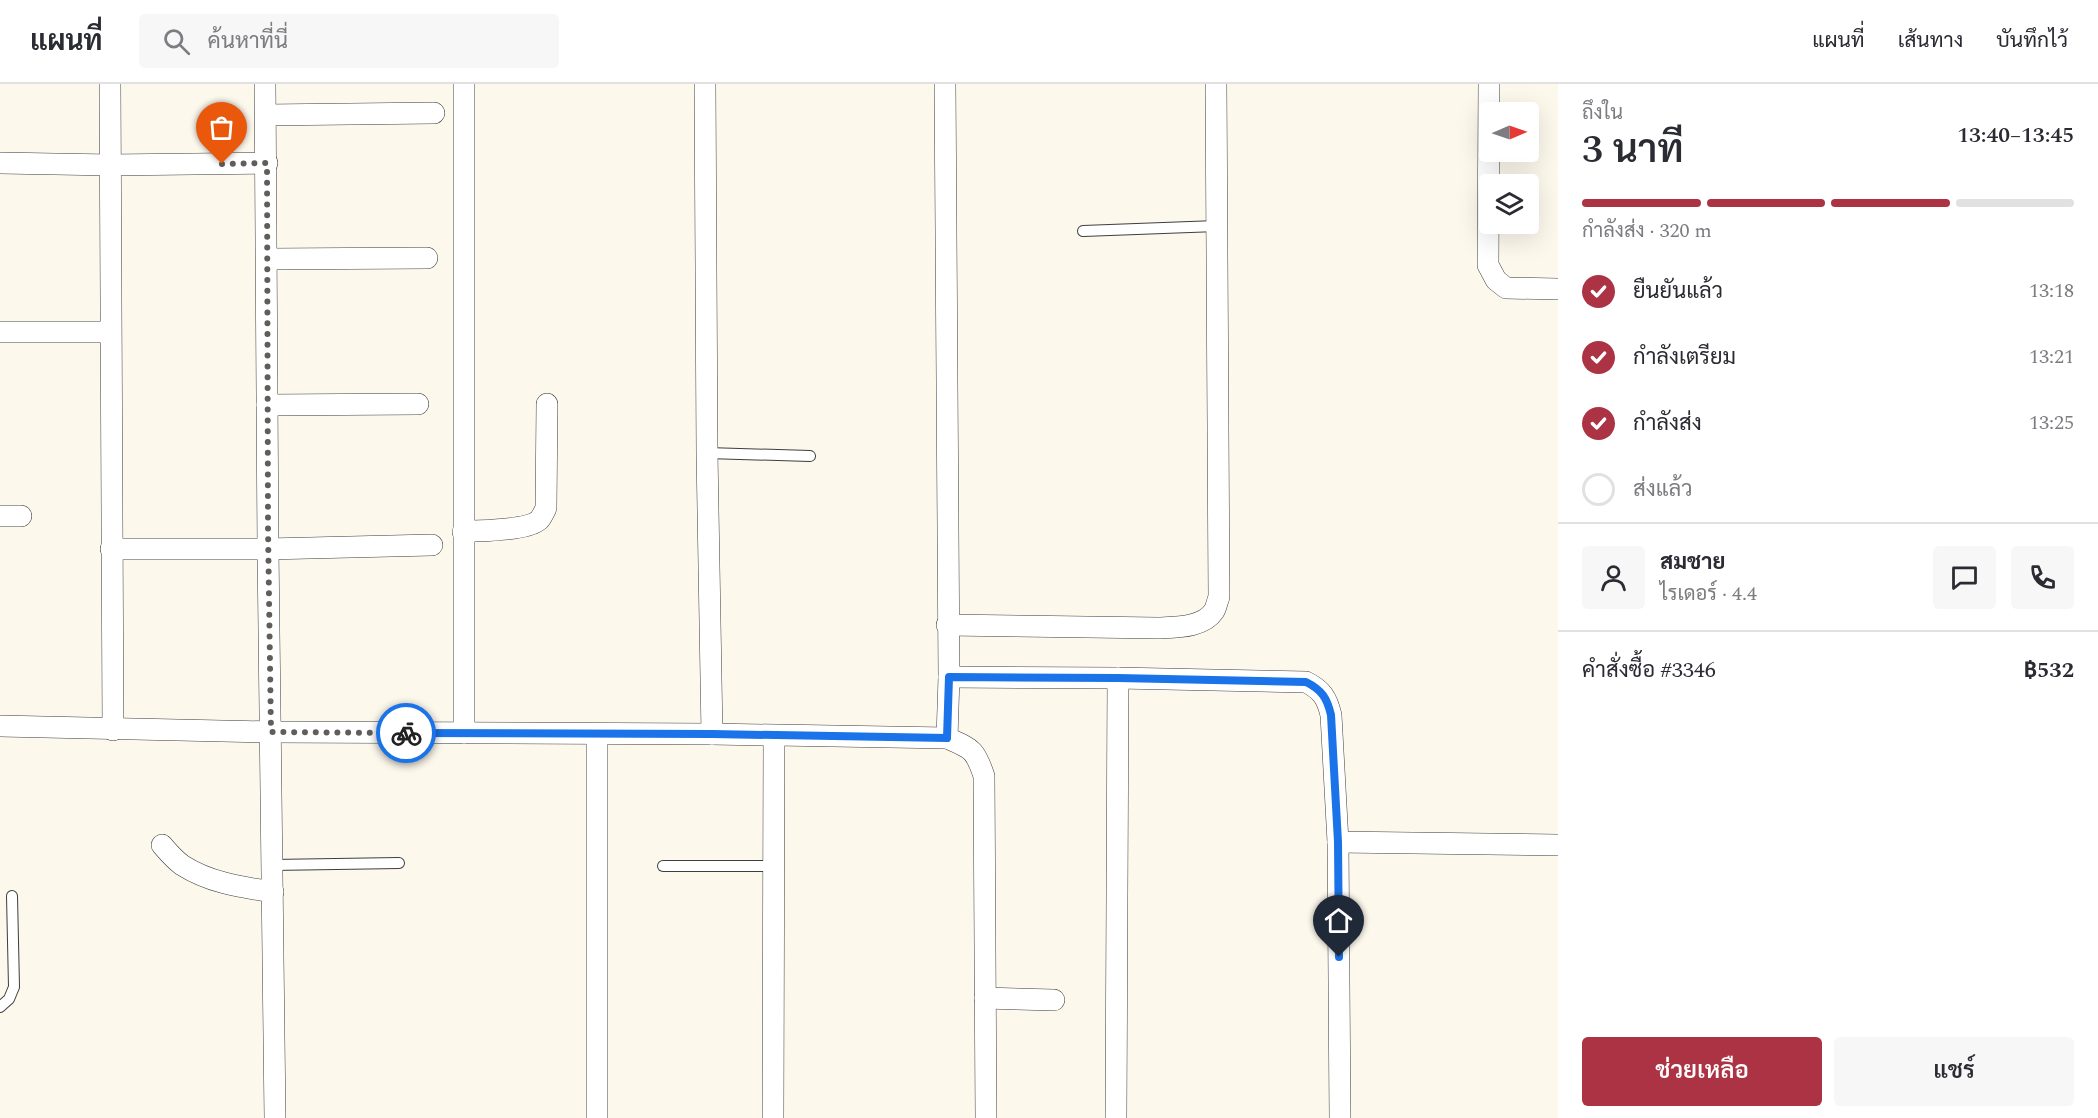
<!DOCTYPE html>
<html lang="th">
<head>
<meta charset="utf-8">
<style>
  :root { --surface:#fff; --page:#f7f7f7; --text:#2b2b33; --muted:#7c7c81; --line:#e1e1e2; --accent:#ab3344 }
  body { margin:0; font-family:Spectral,Sarabun,serif; background:var(--page); color:var(--text); height:100vh; display:flex; flex-direction:column; font-size:22px; white-space:nowrap }
  * { box-sizing:border-box; margin:0 }
  p { font-size:20px; color:var(--muted) }
  .icon { flex:none; width:33px; height:33px; fill:none; stroke:currentColor; stroke-width:2; stroke-linecap:round; stroke-linejoin:round }
  .map { position:relative; flex:1; overflow:hidden }
  .drawer { display:flex; flex-direction:column; background:var(--surface); width:540px }
  .drawer>* { flex:none }
  .needle { width:39px; rotate:88deg }
  .controls { position:absolute; left:1479px; top:18px; display:grid; gap:12px }
  .controls a { display:grid; place-items:center; width:60px; height:60px; border-radius:6px; background:var(--surface); box-shadow:0 6px 24px #0002; font-size:30px }
  .pin { position:absolute; display:grid; place-items:center; width:51px; height:51px; color:#fff; margin:-62px -26px; border-radius:50% 50% 50% 0; rotate:-45deg; box-shadow:0 0 6px #0007 }
  .pin .icon { rotate:45deg }
  .courier { position:absolute; display:grid; place-items:center; width:60px; height:60px; margin:-30px; border:4px solid #1a73e8; border-radius:50%; background:#fff; color:#222; box-shadow:0 2px 8px #0007 }
  .head em { font-style:normal; font-weight:600 }
  .head div { display:flex; flex-direction:column-reverse }
  .head { display:flex; align-items:center; justify-content:space-between; height:102px; padding:0 24px }
  h1 { font-size:39px; font-weight:600; line-height:45px }
  .bar { display:grid; grid-template-columns:repeat(4,1fr); gap:9px 6px; align-content:center; height:72px; padding:0 24px }
  .bar i { height:8px; border-radius:4px; background:var(--line) }
  .bar .selected { background:var(--accent) }
  .bar p { grid-column:span 4 }
  .line { display:flex; align-items:center; gap:15px; padding:0 24px; border-top:2px solid var(--line) }
  .line div { flex:1 }
  .round { display:grid; place-items:center; flex:none; width:63px; height:63px; border-radius:6px; background:var(--page) }
  ol { padding:0 24px; list-style:none }
  li { display:flex; align-items:center; gap:18px; height:66px }
  li p { margin-inline-start:auto }
  li .icon { padding:6px; border-radius:50%; background:var(--accent); color:#fff; stroke-width:4 }
  li:last-child { color:var(--muted) }
  li i { width:33px; height:33px; border:3px solid var(--line); border-radius:50% }
  .cta { display:flex; gap:12px; margin-top:auto; padding:12px 24px }
  .cta a { flex:1; height:69px; border-radius:6px; background:var(--accent); color:#fff; font-size:24px; font-weight:600; line-height:69px; text-align:center }
  .cta a+a { background:var(--page); color:var(--text) }
  header { display:flex; align-items:center; gap:36px; box-sizing:border-box; height:84px; padding:0 30px; background:var(--surface); border-bottom:2px solid var(--line) }
  header strong { font-size:28px }
  nav { display:flex; gap:33px; margin-inline-start:auto; font-size:21px }
  .search { width:420px; height:54px; background:var(--page); display:flex; align-items:center; gap:15px; box-sizing:border-box; padding:0 21px; border-radius:6px; color:var(--muted); font-size:22px }
  main { display:flex; flex:1; min-height:0 }
  .map>svg:first-child { display:block }
  .lines { fill:none; stroke-linecap:round; stroke-linejoin:round }
  .lane-casing { stroke:#3e3e3e; stroke-width:12 }
  .street-casing { stroke:#3e3e3e; stroke-width:22 }
  .lane { stroke:#fff; stroke-width:10 }
  .street { stroke:#fff; stroke-width:21 }
  .done { stroke:#605e5a; stroke-width:6; stroke-dasharray:0 10.8 }
  .route { stroke:#1a73e8; stroke-width:8 }
</style>
</head>
<body>
<header>
<strong>แผนที่</strong>
<div class="search"><svg class="icon" aria-label="search" viewBox="0 0 24 24"><circle cx="10" cy="10" r="6"/><path d="M15 15l6 6"/></svg>ค้นหาที่นี่</div>
<nav><a>แผนที่</a><a>เส้นทาง</a><a>บันทึกไว้</a></nav>
</header>
<main>
<div class="map">
<svg width="1558" height="1034" viewBox="0 0 1558 1034">
  <rect width="100%" height="100%" fill="#fdf8ec"/>
  <g class="lines">
    <defs>
      <g id="lane">
        <polyline points="1083,147 1217,142"/>
        <polyline points="707,369 810,372"/>
        <polyline points="272,781 399,779"/>
        <polyline points="663,782 774,782"/>
        <polyline points="0,923 9,915 14,903 12,812"/>
      </g>
      <g id="street">
        <polyline points="110,0 113,646"/>
        <polyline points="265,0 268,465 275,1034"/>
        <polyline points="705,0 707,369 712,650"/>
        <polyline points="945,0 949,593 947,654"/>
        <polyline points="1489,0 1488,181 1496,196 1506,204 1558,205"/>
        <polyline points="266,31 434,29"/>
        <polyline points="0,79 110,81 267,79"/>
        <polyline points="267,175 427,174"/>
        <polyline points="0,248 110,248"/>
        <polyline points="267,321 418,320"/>
        <polyline points="0,432 21,432"/>
        <path d="M463 448C480 446 527 447 539 436 542 433 544 428 546 424L547 320"/>
        <polyline points="111,465 268,465 432,461"/>
        <path d="M947 541 1158 544C1175 543 1203 544 1214 527 1216 524 1217 518 1219 513L1216 0"/>
        <path d="M949 593 1118 594 1306 598C1322 606 1327 614 1331 631L1338 758 1558 761"/>
        <path d="M0 642 271 648 712 650 947 654C972 665 975 665 984 692L986 1034"/>
        <polyline points="464,649 464,0"/>
        <polyline points="1338,758 1340,1034"/>
        <path d="M162 761C168 768 175 776 182 781 210 799 241 803 273 808"/>
        <polyline points="985,914 1054,916"/>
        <polyline points="597,1034 597,650"/>
        <polyline points="773,1034 774,652"/>
        <polyline points="1116,1034 1118,594"/>
      </g>
    </defs>
    <use href="#lane" class="lane-casing"/>
    <use href="#street" class="street-casing"/>
    <use href="#lane" class="lane"/>
    <use href="#street" class="street"/>
  </g>
  <g class="lines">
    <polyline class="done" points="222,80 267,79 268,444 271,648 406,649"/>
    <path class="route" d="M406 649 712 650 947 654 949 593 1118 594 1306 598C1322 606 1327 614 1331 631L1338 758 1339 873"/>
  </g>
</svg>
<div class="controls">
<a><svg class="needle" viewBox="-14 -14 28 28"><path d="M0-13l5 13h-10z" fill="#e53935"/><path d="M0 13l5-13h-10z" fill="#7c7c81"/></svg></a>
<a><svg class="icon" aria-label="layers" viewBox="0 0 24 24"><path d="M12 4l9 5-9 5-9-5zM3 14l9 5 9-5"/></svg></a>
</div>
<div class="pin" style="left:222px;top:80px;background:#ea580c"><svg class="icon" aria-label="bag" viewBox="0 0 24 24"><path d="M5 8h14l-1 12H6zM9 8a3 3 0 0 1 6 0"/></svg></div>
<div class="pin" style="left:1339px;top:873px;background:#1f2937"><svg class="icon" aria-label="home" viewBox="0 0 24 24"><path d="M3 11l9-7 9 7M6 9v11h12V9"/></svg></div>
<div class="courier" style="left:406px;top:649px"><svg class="icon" aria-label="bike" viewBox="0 0 24 24"><circle cx="6" cy="16" r="4"/><circle cx="18" cy="16" r="4"/><path d="M6 16l4-8h5l3 8M10 8l3 8H6M13 5h3"/></svg></div>
</div>
<section class="drawer">
<div class="head"><div><h1>3 นาที</h1><p>ถึงใน</p></div><em>13:40–13:45</em></div>
<div class="bar"><i class="selected"></i><i class="selected"></i><i class="selected"></i><i></i><p>กำลังส่ง · 320 m</p></div>
<ol>
<li><svg class="icon" aria-label="check" viewBox="0 0 24 24"><path d="M5 12l5 5 9-10"/></svg>ยืนยันแล้ว<p>13:18</p></li>
<li><svg class="icon" aria-label="check" viewBox="0 0 24 24"><path d="M5 12l5 5 9-10"/></svg>กำลังเตรียม<p>13:21</p></li>
<li><svg class="icon" aria-label="check" viewBox="0 0 24 24"><path d="M5 12l5 5 9-10"/></svg>กำลังส่ง<p>13:25</p></li>
<li><i></i>ส่งแล้ว</li>
</ol>
<div class="line" style="height:108px"><a class="round"><svg class="icon" aria-label="person" viewBox="0 0 24 24"><circle cx="12" cy="8" r="4"/><path d="M4 21q1-7 8-7t8 7"/></svg></a><div><b>สมชาย</b><p>ไรเดอร์ · 4.4</p></div><a class="round"><svg class="icon" aria-label="chat" viewBox="0 0 24 24"><path d="M4 5h16v11H9l-5 4z"/></svg></a><a class="round"><svg class="icon" aria-label="phone" viewBox="0 0 24 24"><path d="M5 4h4l2 5-3 2q2 4 5 5l2-3 5 2v4C11 20 4 13 5 4z"/></svg></a></div>
<div class="line" style="height:78px"><div>คำสั่งซื้อ #3346</div><b>฿532</b></div>
<div class="cta"><a>ช่วยเหลือ</a><a>แชร์</a></div>
</section>
</main>
</body>
</html>
